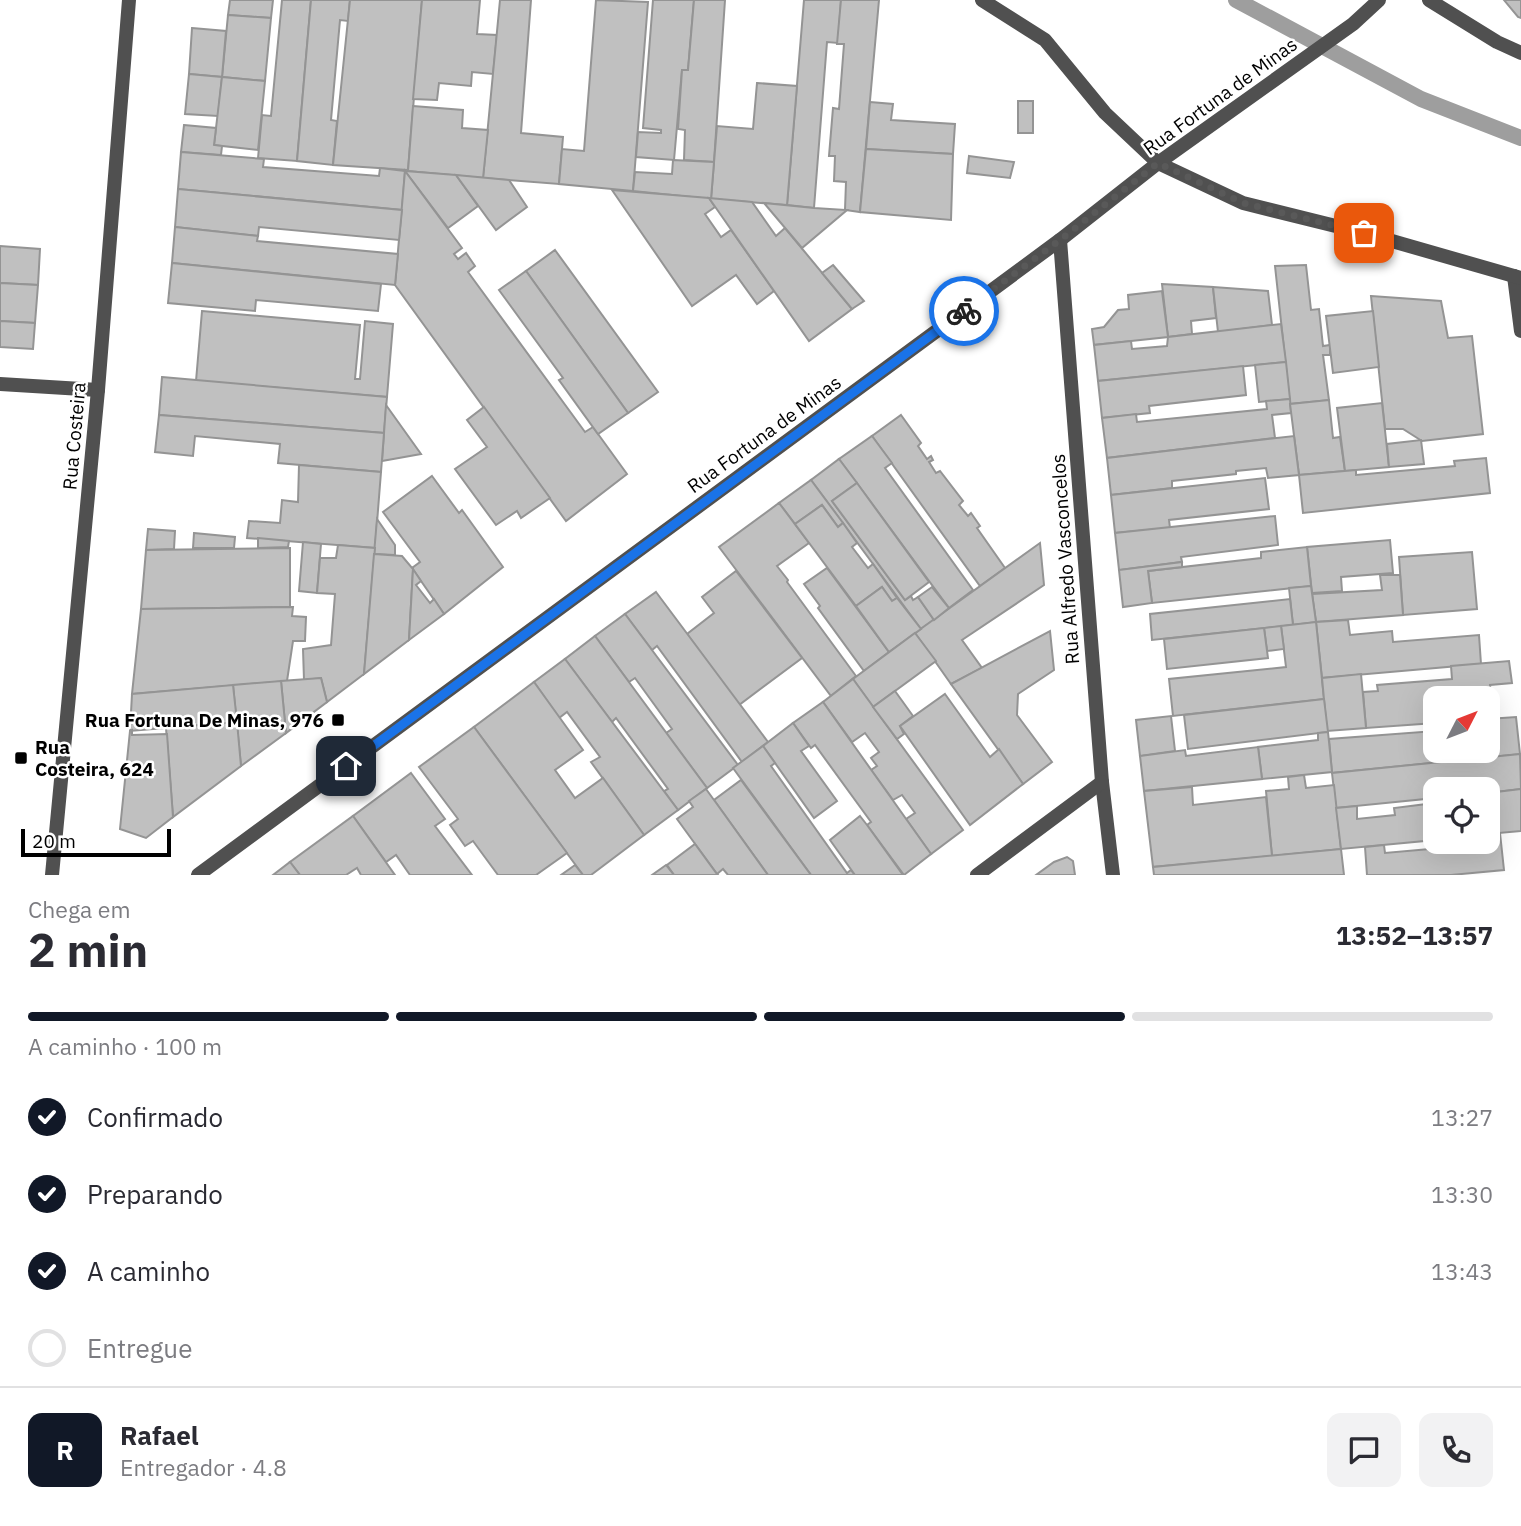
<!DOCTYPE html>
<html lang="pt">
<head>
<meta charset="utf-8">
<style>
  :root { --surface:#fff; --page:#f2f2f3; --text:#2b2b33; --muted:#7c7c81; --line:#e1e1e2; --accent:#111827 }
  body { margin:0; font-family:"IBM Plex Sans",sans-serif; background:var(--page); color:var(--text); height:100vh; display:flex; flex-direction:column; font-size:26px; white-space:nowrap }
  * { box-sizing:border-box; margin:0 }
  p { font-size:23px; color:var(--muted) }
  .icon { flex:none; width:38px; height:38px; fill:none; stroke:currentColor; stroke-width:2; stroke-linecap:round; stroke-linejoin:round }
  .map { position:relative; height:875px; overflow:hidden }
  .details { display:flex; flex-direction:column; background:var(--surface); flex:1 }
  .details>* { flex:none }
  .needle { width:46px; rotate:48deg }
  .buttons { position:absolute; left:1423px; top:686px; display:grid; gap:14px }
  .buttons a { display:grid; place-items:center; width:77px; height:77px; border-radius:14px; background:var(--surface); box-shadow:0 7px 28px #0002; font-size:35px }
  .scale { position:absolute; left:21px; bottom:18px; width:150px; box-sizing:border-box; padding-left:7px; border:4px solid #000; border-top:0; font-size:19px; line-height:24px; white-space:nowrap; color:#000; -webkit-text-stroke:5px #fff; paint-order:stroke }
  .pin { position:absolute; display:grid; place-items:center; width:60px; height:60px; color:#fff; margin:-30px; border-radius:14px; box-shadow:0 4px 10px #0006 }
  .courier { position:absolute; display:grid; place-items:center; width:70px; height:70px; margin:-35px; border:5px solid #1a73e8; border-radius:50%; background:#fff; color:#222; box-shadow:0 2px 9px #0007 }
  .headline em { font-style:normal; font-weight:800 }
  .headline div { display:flex; flex-direction:column-reverse }
  .headline { display:flex; align-items:center; justify-content:space-between; height:119px; padding:0 28px }
  h1 { font-size:46px; font-weight:800; line-height:52px }
  .bar { display:grid; grid-template-columns:repeat(4,1fr); gap:10px 7px; align-content:center; height:84px; padding:0 28px }
  .bar i { height:9px; border-radius:5px; background:var(--line) }
  .bar .current { background:var(--accent) }
  .bar p { grid-column:span 4 }
  .line { display:flex; align-items:center; gap:18px; padding:0 28px; border-top:2px solid var(--line) }
  .line div { flex:1 }
  .round { display:grid; place-items:center; flex:none; width:74px; height:74px; border-radius:14px; background:var(--page) }
  ol { padding:0 28px; list-style:none }
  li { display:flex; align-items:center; gap:21px; height:77px }
  li p { margin-inline-start:auto }
  li .icon { padding:7px; border-radius:50%; background:var(--accent); color:#fff; stroke-width:4 }
  li:last-child { color:var(--muted) }
  li i { width:38px; height:38px; border:4px solid var(--line); border-radius:50% }
  .map>svg:first-child { display:block }
  .lines { fill:none; stroke-linecap:round; stroke-linejoin:round }
  .stream { stroke:#9e9e9e; stroke-width:16 }
  .building { fill:#c0c0c0; stroke:#949494; stroke-width:2 }
  .minor { stroke:#505050; stroke-width:14 }
  .tertiary { stroke:#505050; stroke-width:14 }
  .done { stroke:#595959; stroke-width:7; stroke-dasharray:0 12.6 }
  .route { stroke:#1a73e8; stroke-width:9 }
  .poi-dot { fill:#000; stroke:#fff; stroke-width:2.5 }
  .labels { text-anchor:middle; stroke-width:5; stroke-linejoin:round; paint-order:stroke }
  .street-label { font-size:19px; fill:#000; stroke:#fff }
  .poi-label { font-size:19px; font-weight:bold; fill:#000; stroke:#fff; text-anchor:end }
</style>
</head>
<body>
<div class="map">
<svg width="1521" height="875" viewBox="0 0 1521 875">
  <rect width="100%" height="100%" fill="#fff"/>
  <g class="lines">
    <polyline class="stream" points="1236,0 1421,99 1521,138"/>
  </g>
  <g class="building">
    <polygon points="230,0 273,0 271,18 228,15"/>
    <polygon points="282,0 311,0 297,161 258,158 262,115 271,116"/>
    <polygon points="311,0 350,0 348,21 340,20 331,120 337,121 333,165 297,161"/>
    <polygon points="350,0 422,0 408,170 333,165"/>
    <polygon points="422,0 480,0 477,34 497,35 493,74 472,72 471,86 439,83 437,100 413,99"/>
    <polygon points="500,0 531,0 521,133 563,137 559,184 483,178"/>
    <polygon points="596,0 648,2 633,191 559,184 562,149 584,151"/>
    <polygon points="653,0 694,0 688,70 682,70 674,160 636,157 638,132 661,133 661,130 643,128"/>
    <polygon points="694,0 725,0 714,162 684,160 685,130 678,129 682,70 688,70"/>
    <polygon points="804,0 841,0 838,43 827,42 814,208 787,205"/>
    <polygon points="841,0 879,0 860,212 845,210 846,182 834,181 835,156 829,156 833,108 839,109 844,44 837,44"/>
    <polygon points="1504,0 1521,0 1521,18 1518,17"/>
    <polygon points="228,15 271,18 265,81 222,77"/>
    <polygon points="192,28 226,31 222,77 189,74"/>
    <polygon points="189,74 222,77 218,116 185,114"/>
    <polygon points="222,77 265,81 258,150 214,145"/>
    <polygon points="757,83 797,86 787,205 711,199 717,126 753,129"/>
    <rect x="1018" y="101" width="15" height="32"/>
    <polygon points="870,102 893,104 891,120 955,124 953,154 866,149"/>
    <polygon points="413,106 463,110 462,128 488,130 483,178 408,171"/>
    <polygon points="184,125 216,128 214,145 222,146 221,155 181,152"/>
    <polygon points="866,149 953,154 951,220 860,212"/>
    <polygon points="181,152 264,159 263,167 379,176 380,168 405,171 402,210 178,189"/>
    <polygon points="969,156 1014,162 1010,178 967,173"/>
    <polygon points="673,160 714,162 711,199 633,191 635,172 672,174"/>
    <polygon points="405,171 456,175 478,206 448,228"/>
    <polygon points="405,171 462,248 454,254 458,259 466,253 475,266 468,272 585,432 593,427 627,474 566,521 395,285"/>
    <polygon points="456,175 509,180 527,207 496,230"/>
    <polygon points="178,189 402,210 399,240 259,227 258,236 175,227"/>
    <polygon points="612,190 709,198 715,207 705,214 721,237 731,230 774,291 757,304 736,275 692,306"/>
    <polygon points="709,198 752,202 776,236 785,228 852,309 809,341"/>
    <polygon points="764,203 814,208 847,210 802,248"/>
    <polygon points="175,227 258,236 257,241 398,254 395,285 172,263"/>
    <polygon points="0,246 40,249 38,285 0,283"/>
    <polygon points="555,250 658,392 628,413 526,271"/>
    <polygon points="172,263 381,284 378,311 256,300 255,311 168,303"/>
    <polygon points="833,265 864,301 852,309 822,273"/>
    <polygon points="1306,265 1311,310 1319,309 1323,346 1330,345 1330,355 1323,355 1329,400 1290,404 1275,266"/>
    <polygon points="526,271 628,413 598,434 559,380 563,378 499,290"/>
    <polygon points="0,283 38,285 35,323 0,321"/>
    <polygon points="1162,284 1213,287 1216,318 1191,321 1192,334 1168,337"/>
    <polygon points="1213,287 1268,291 1272,325 1218,332"/>
    <polygon points="1162,291 1168,337 1094,345 1092,329 1104,327 1118,310 1129,309 1128,295"/>
    <polygon points="1371,296 1441,301 1448,338 1472,336 1483,434 1422,441 1403,429 1385,429"/>
    <polygon points="202,311 360,325 355,379 360,379 365,321 393,324 387,397 196,381"/>
    <polygon points="1373,311 1379,367 1333,373 1326,316"/>
    <polygon points="0,321 35,323 33,349 0,347"/>
    <polygon points="1281,324 1286,362 1098,381 1094,345 1131,341 1132,349 1167,346 1168,337"/>
    <polygon points="1286,362 1290,399 1259,402 1255,365"/>
    <polygon points="1243,366 1246,395 1149,406 1150,413 1102,418 1098,381"/>
    <polygon points="162,377 387,397 384,433 159,415"/>
    <polygon points="1290,399 1291,413 1272,415 1275,438 1107,458 1102,418 1136,414 1137,422 1267,409 1266,401"/>
    <polygon points="1329,400 1333,438 1340,437 1345,471 1299,475 1290,404"/>
    <polygon points="1382,403 1389,467 1345,471 1337,408"/>
    <polygon points="386,405 421,454 382,461"/>
    <polygon points="484,407 550,498 521,518 517,511 496,525 455,469 487,447 467,420"/>
    <polygon points="159,415 384,433 381,472 278,463 280,444 195,436 193,456 155,452"/>
    <polygon points="901,415 921,443 918,446 927,459 931,456 933,460 929,462 936,473 940,471 963,501 959,505 968,516 971,513 980,526 977,528 1005,568 980,586 872,436"/>
    <polygon points="872,436 892,463 885,468 973,590 949,608 839,459"/>
    <polygon points="1294,436 1299,475 1268,478 1266,468 1236,471 1236,474 1172,481 1172,488 1111,495 1107,458"/>
    <polygon points="1421,440 1424,464 1389,467 1387,444"/>
    <polygon points="1486,458 1490,493 1303,513 1299,475 1356,470 1356,475 1455,466 1454,461"/>
    <polygon points="839,459 857,483 832,501 905,600 911,596 913,600 918,597 934,620 921,629 811,480"/>
    <polygon points="299,465 381,472 375,548 247,538 249,521 280,523 282,500 298,502"/>
    <polygon points="432,476 459,513 462,510 503,567 444,614 412,568 420,562 383,512"/>
    <polygon points="1265,478 1269,509 1169,520 1170,528 1115,533 1111,495"/>
    <polygon points="811,480 843,523 838,527 822,505 795,524 779,503"/>
    <polygon points="857,483 929,582 905,600 832,501"/>
    <polygon points="779,503 809,543 777,566 788,580 787,582 856,676 831,696 719,547"/>
    <polygon points="822,505 838,527 843,523 857,543 852,547 868,568 873,564 897,598 892,601 882,587 856,606 795,524"/>
    <polygon points="1275,516 1278,545 1181,557 1182,562 1119,570 1115,533"/>
    <polygon points="377,519 395,545 395,555 374,554"/>
    <polygon points="148,529 175,531 174,549 146,550"/>
    <polygon points="194,533 235,537 234,548 193,548"/>
    <polygon points="258,538 289,541 288,547 258,548"/>
    <polygon points="1390,540 1393,573 1341,577 1342,591 1312,593 1307,547"/>
    <polygon points="303,542 321,544 317,593 299,591"/>
    <polygon points="1040,543 1044,585 962,640 982,668 951,684 915,633"/>
    <polygon points="338,545 375,548 364,674 327,702 321,678 304,680 303,649 331,645 335,594 317,593 320,558 336,558"/>
    <polygon points="1307,547 1311,586 1152,603 1148,571 1261,558 1261,552"/>
    <polygon points="290,548 290,607 141,609 146,550"/>
    <polygon points="1472,552 1477,609 1403,615 1399,557"/>
    <polygon points="374,554 402,556 413,569 409,640 364,674"/>
    <polygon points="1182,562 1182,567 1148,571 1152,603 1123,607 1119,570"/>
    <polygon points="827,568 889,652 864,671 818,608 820,606 804,584"/>
    <polygon points="413,569 421,581 416,585 430,603 434,599 444,614 409,640"/>
    <polygon points="736,571 802,658 739,705 687,634 714,613 702,597"/>
    <polygon points="1380,575 1400,575 1403,615 1316,622 1312,594 1382,590"/>
    <polygon points="1311,586 1316,622 1293,625 1289,588"/>
    <polygon points="882,587 892,601 897,598 921,629 889,652 856,606"/>
    <polygon points="932,587 949,608 934,620 918,597"/>
    <polygon points="656,592 768,742 742,762 657,646 652,650 625,614"/>
    <polygon points="1290,599 1293,625 1152,640 1150,614"/>
    <polygon points="293,607 292,616 306,617 305,641 293,641 287,681 132,694 141,609"/>
    <polygon points="625,614 738,765 707,788 666,733 672,729 635,678 629,682 595,636"/>
    <polygon points="1348,620 1350,635 1392,631 1393,642 1479,635 1481,664 1322,678 1316,622"/>
    <polygon points="1316,622 1324,699 1173,716 1169,679 1286,667 1281,626"/>
    <polygon points="1281,626 1284,649 1267,651 1264,628"/>
    <polygon points="1264,628 1268,658 1167,669 1164,639"/>
    <polygon points="1050,631 1054,670 1018,694 1017,715 1052,762 1023,784 951,684"/>
    <polygon points="915,633 936,661 873,707 853,679"/>
    <polygon points="595,636 707,788 678,810 664,791 668,789 616,718 612,722 565,659"/>
    <polygon points="565,659 678,810 644,835 591,762 600,757 567,712 559,718 534,682"/>
    <polygon points="1509,661 1512,683 1490,685 1493,719 1488,719 1488,698 1435,698 1435,723 1366,728 1363,692 1378,691 1377,685 1452,679 1451,666"/>
    <polygon points="1361,674 1366,728 1327,731 1322,678"/>
    <polygon points="321,678 327,702 286,733 281,681"/>
    <polygon points="853,679 963,830 931,854 906,819 915,813 902,795 893,800 871,770 877,766 871,758 879,752 865,733 852,742 823,702"/>
    <polygon points="281,681 286,733 241,766 233,685"/>
    <polygon points="534,682 583,750 555,770 575,798 603,778 644,835 591,875 583,875 474,727"/>
    <polygon points="233,685 237,722 130,731 132,694"/>
    <polygon points="895,691 913,716 900,726 904,734 897,739 873,707"/>
    <polygon points="945,694 990,757 999,749 1023,784 970,825 900,726"/>
    <polygon points="1324,699 1328,732 1188,749 1184,715"/>
    <polygon points="823,702 931,854 904,875 867,825 871,822 815,745 811,748 793,723"/>
    <polygon points="1171,716 1175,751 1140,756 1136,720"/>
    <polygon points="1516,717 1520,754 1332,773 1329,739 1435,731 1435,751 1488,751 1488,719"/>
    <polygon points="237,722 241,766 173,817 166,728"/>
    <polygon points="793,723 809,746 801,751 837,801 814,818 763,746"/>
    <polygon points="474,727 567,853 536,875 498,875 473,841 465,846 450,825 458,819 419,767"/>
    <polygon points="132,730 132,735 167,734 173,817 146,838 120,829 130,731"/>
    <polygon points="1328,732 1332,772 1262,779 1258,747 1318,740 1318,733"/>
    <polygon points="763,746 775,763 771,766 847,873 851,870 855,875 811,875 733,768"/>
    <polygon points="1258,747 1262,779 1144,791 1140,756 1185,750 1186,756"/>
    <polygon points="1520,754 1521,789 1488,793 1488,789 1435,789 1435,798 1336,808 1332,773"/>
    <polygon points="411,773 445,819 435,826 472,875 410,875 396,855 386,862 353,816"/>
    <polygon points="1304,775 1306,788 1334,785 1341,849 1272,856 1266,791 1289,789 1288,777"/>
    <polygon points="741,780 811,875 768,875 714,800"/>
    <polygon points="1192,787 1193,805 1266,797 1272,856 1153,867 1144,791"/>
    <polygon points="706,789 714,800 768,875 728,875 723,869 717,874 677,819 693,807 689,801"/>
    <polygon points="1521,789 1521,831 1488,834 1488,793"/>
    <polygon points="1435,803 1435,840 1341,849 1336,808 1357,806 1357,819 1395,815 1394,808"/>
    <polygon points="353,816 395,875 361,875 357,868 346,875 300,875 290,862"/>
    <polygon points="860,816 867,825 903,875 855,875 830,840"/>
    <polygon points="1500,833 1504,870 1451,875 1367,875 1365,847 1384,845 1385,853 1452,847 1452,842 1488,842 1488,834"/>
    <polygon points="695,844 717,874 718,875 674,875 667,865"/>
    <polygon points="1341,849 1344,875 1154,875 1153,867"/>
    <polygon points="1067,857 1073,861 1075,875 1036,875 1054,862"/>
    <polygon points="290,862 300,875 273,875"/>
    <polygon points="575,865 583,875 561,875"/>
    <polygon points="666,865 674,875 652,875"/>
  </g>
  <g class="lines">
    <g class="minor">
      <polyline points="982,0 1045,40 1105,113 1158,163"/>
      <polyline points="1429,0 1497,42 1521,53"/>
      <polyline points="1060,240 1102,782 1113,875"/>
      <polyline points="1514,276 1521,331"/>
      <polyline points="0,384 98,390"/>
      <polyline points="977,875 1102,782"/>
    </g>
    <g class="tertiary">
      <polyline points="1158,163 1243,203 1364,233 1521,278"/>
      <polyline points="52,875 98,390 129,0"/>
      <polyline points="198,875 1060,240 1158,163 1353,24 1379,0"/>
    </g>
  </g>
  <g class="lines">
    <polyline class="done" points="964,311 1060,240 1158,163 1243,203 1364,233"/>
    <polyline class="route" points="346,766 964,311"/>
  </g>
  <g class="poi-dot">
    <rect x="331" y="713" width="14" height="14" rx="3.5"/>
    <rect x="14" y="751" width="14" height="14" rx="3.5"/>
  </g>
  <g class="labels">
    <g class="street-label">
      <text transform="translate(1220 96) rotate(-36)" y="7">Rua Fortuna de Minas</text>
      <text transform="translate(764 434) rotate(-36)" y="7">Rua Fortuna de Minas</text>
      <text transform="translate(74 436) rotate(-85)" y="7">Rua Costeira</text>
      <text transform="translate(1065 559) rotate(-94)" y="7">Rua Alfredo Vasconcelos</text>
    </g>
    <g class="poi-label">
      <text x="324" y="727">Rua Fortuna De Minas, 976</text>
      <text x="35" y="754" text-anchor="start">Rua<tspan x="35" dy="22">Costeira, 624</tspan></text>
    </g>
  </g>
</svg>
<div class="buttons">
<a><svg class="needle" viewBox="-14 -14 28 28"><path d="M0-13l5 13h-10z" fill="#e53935"/><path d="M0 13l5-13h-10z" fill="#7c7c81"/></svg></a>
<a><svg class="icon" aria-label="locate" viewBox="0 0 24 24"><circle cx="12" cy="12" r="6"/><path d="M12 2v4M12 18v4M2 12h4M18 12h4"/></svg></a>
</div>
<div class="scale">20 m</div>
<div class="pin" style="left:1364px;top:233px;background:#ea580c"><svg class="icon" aria-label="bag" viewBox="0 0 24 24"><path d="M5 8h14l-1 12H6zM9 8a3 3 0 0 1 6 0"/></svg></div>
<div class="pin" style="left:346px;top:766px;background:#1f2937"><svg class="icon" aria-label="home" viewBox="0 0 24 24"><path d="M3 11l9-7 9 7M6 9v11h12V9"/></svg></div>
<div class="courier" style="left:964px;top:311px"><svg class="icon" aria-label="bike" viewBox="0 0 24 24"><circle cx="6" cy="16" r="4"/><circle cx="18" cy="16" r="4"/><path d="M6 16l4-8h5l3 8M10 8l3 8H6M13 5h3"/></svg></div>
</div>
<section class="details">
<div class="headline"><div><h1>2 min</h1><p>Chega em</p></div><em>13:52–13:57</em></div>
<div class="bar"><i class="current"></i><i class="current"></i><i class="current"></i><i></i><p>A caminho · 100 m</p></div>
<ol>
<li><svg class="icon" aria-label="check" viewBox="0 0 24 24"><path d="M5 12l5 5 9-10"/></svg>Confirmado<p>13:27</p></li>
<li><svg class="icon" aria-label="check" viewBox="0 0 24 24"><path d="M5 12l5 5 9-10"/></svg>Preparando<p>13:30</p></li>
<li><svg class="icon" aria-label="check" viewBox="0 0 24 24"><path d="M5 12l5 5 9-10"/></svg>A caminho<p>13:43</p></li>
<li><i></i>Entregue</li>
</ol>
<div class="line" style="height:126px"><b class="round" style="background:var(--accent);color:#fff">R</b><div><b>Rafael</b><p>Entregador · 4.8</p></div><a class="round"><svg class="icon" aria-label="chat" viewBox="0 0 24 24"><path d="M4 5h16v11H9l-5 4z"/></svg></a><a class="round"><svg class="icon" aria-label="phone" viewBox="0 0 24 24"><path d="M5 4h4l2 5-3 2q2 4 5 5l2-3 5 2v4C11 20 4 13 5 4z"/></svg></a></div>
</section>
</body>
</html>
